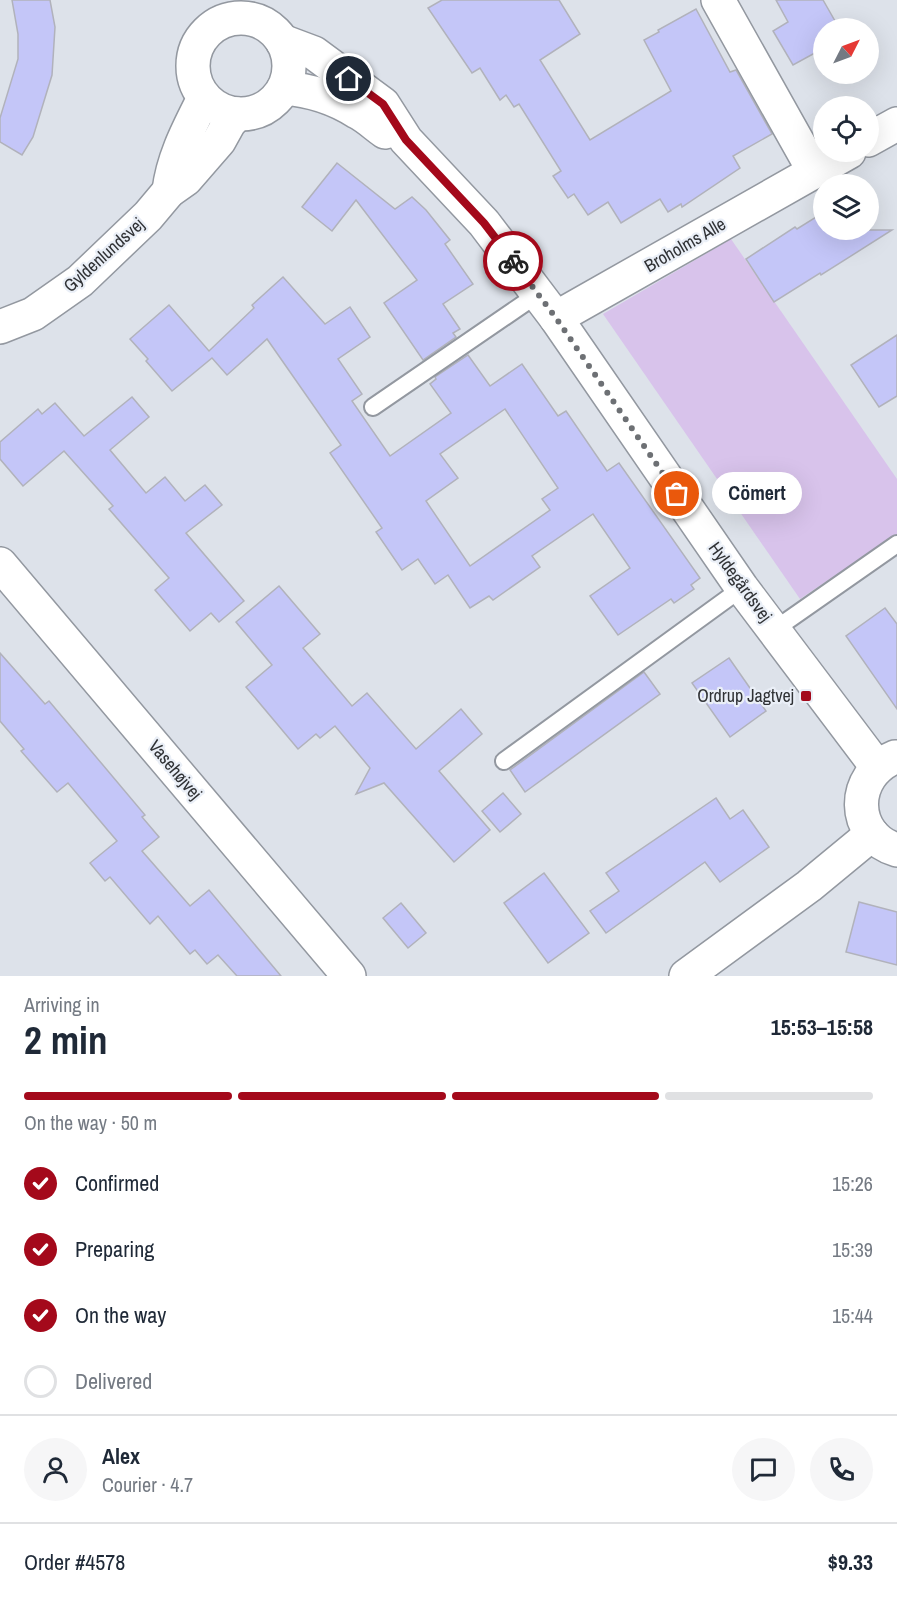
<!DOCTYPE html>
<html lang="en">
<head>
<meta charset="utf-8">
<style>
  :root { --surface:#fff; --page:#f6f6f7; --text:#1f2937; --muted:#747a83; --line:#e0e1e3; --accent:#a4091b }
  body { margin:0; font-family:"Archivo Narrow",sans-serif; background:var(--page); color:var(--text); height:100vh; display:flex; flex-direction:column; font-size:22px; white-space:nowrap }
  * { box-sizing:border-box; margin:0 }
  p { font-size:20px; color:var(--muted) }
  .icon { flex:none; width:33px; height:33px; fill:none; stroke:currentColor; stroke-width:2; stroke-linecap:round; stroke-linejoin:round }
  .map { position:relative; height:976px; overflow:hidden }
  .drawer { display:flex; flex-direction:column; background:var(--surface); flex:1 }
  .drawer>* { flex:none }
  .needle { width:39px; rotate:48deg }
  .buttons { position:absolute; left:813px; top:18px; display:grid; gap:12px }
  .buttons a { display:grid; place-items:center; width:66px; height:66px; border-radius:50%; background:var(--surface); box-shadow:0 6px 24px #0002; font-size:30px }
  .pin { position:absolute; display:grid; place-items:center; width:51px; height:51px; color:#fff; margin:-26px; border:3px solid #fff; border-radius:50%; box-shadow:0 2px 6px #0007 }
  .courier { position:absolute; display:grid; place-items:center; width:60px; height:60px; margin:-30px; border:4px solid #a4091b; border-radius:50%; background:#fff; color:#222; box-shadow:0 2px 8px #0007 }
  .bubble { position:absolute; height:42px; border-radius:21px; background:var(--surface); box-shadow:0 6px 24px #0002; font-size:20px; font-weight:700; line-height:42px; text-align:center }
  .summary em { font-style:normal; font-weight:700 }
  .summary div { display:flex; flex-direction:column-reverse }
  .summary { display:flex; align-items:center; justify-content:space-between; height:102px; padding:0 24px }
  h1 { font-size:39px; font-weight:700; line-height:45px }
  .bar { display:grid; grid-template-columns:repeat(4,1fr); gap:9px 6px; align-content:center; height:72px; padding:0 24px }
  .bar i { height:8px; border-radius:4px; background:var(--line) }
  .bar .current { background:var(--accent) }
  .bar p { grid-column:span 4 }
  .line { display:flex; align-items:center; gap:15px; padding:0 24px; border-top:2px solid var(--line) }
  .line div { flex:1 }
  .round { display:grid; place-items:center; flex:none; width:63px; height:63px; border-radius:32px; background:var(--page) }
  ol { padding:0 24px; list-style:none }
  li { display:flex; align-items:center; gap:18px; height:66px }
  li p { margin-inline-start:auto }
  li .icon { padding:6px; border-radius:50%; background:var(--accent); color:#fff; stroke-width:4 }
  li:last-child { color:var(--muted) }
  li i { width:33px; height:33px; border:3px solid var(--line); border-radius:50% }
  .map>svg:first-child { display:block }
  .green { fill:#d8c3eb }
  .building { fill:#c4c6f8; stroke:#b1b2bb; stroke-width:1.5; fill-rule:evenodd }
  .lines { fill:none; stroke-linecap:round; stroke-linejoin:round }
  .service-casing { stroke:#9398a0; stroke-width:20 }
  .minor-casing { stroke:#9398a0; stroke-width:36 }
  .tertiary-casing { stroke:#9398a0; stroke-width:36 }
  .service { stroke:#fff; stroke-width:16 }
  .minor { stroke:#fff; stroke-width:33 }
  .tertiary { stroke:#fff; stroke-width:33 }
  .done { stroke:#6d7074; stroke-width:6; stroke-dasharray:0 10.8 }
  .route { stroke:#a4091b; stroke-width:8 }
  .poi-dot { fill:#a4091b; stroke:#eaeff7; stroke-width:2 }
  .labels { text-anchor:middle; stroke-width:4.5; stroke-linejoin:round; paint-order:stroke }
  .street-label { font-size:18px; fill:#303235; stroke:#eaeff7 }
  .poi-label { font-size:18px; fill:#303235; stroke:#eaeff7; text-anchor:end }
</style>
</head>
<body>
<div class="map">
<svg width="897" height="976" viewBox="0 0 897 976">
  <rect width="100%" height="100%" fill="#dde2ea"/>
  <polygon class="green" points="731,239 897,479 897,534 800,599 603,314"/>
  <g class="building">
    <polygon points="12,0 50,0 55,27 52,75 33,137 22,155 0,142 0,118 18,59 18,34"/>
    <polygon points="442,0 559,0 580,34 540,60 590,140 671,91 644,40 659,32 658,30 696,9 730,72 736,70 772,134 733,156 740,168 682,207 681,204 668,212 660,199 621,223 608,202 588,215 574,194 568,198 553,176 561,171 519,104 514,107 506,95 500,100 480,68 472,73 428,8"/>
    <polygon points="776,0 823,0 839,28 824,28 824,48 793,65 773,31 788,22"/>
    <polygon points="337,163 395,209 412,197 426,210 450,240 445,244 473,284 443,304 460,329 453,333 456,337 423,360 384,303 417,280 356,200 332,231 302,207"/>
    <polygon points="824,212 824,230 892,230 821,275 820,273 774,302 746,259 795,227 797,229"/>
    <path d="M283 277 325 324 350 307 370 337 338 359 362 394 352 401 390 456 451 413 430 384 436 379 435 377 468 355 490 386 522 364 558 416 566 411 607 471 619 463 700 578 691 585 694 589 674 603 671 599 618 635 590 596 630 568 593 514 532 556 540 567 493 600 489 596 470 608 448 575 435 584 418 559 402 570 376 532 382 528 330 453 341 445 267 339 227 375 212 358 172 391 146 361 148 359 130 339 169 305 209 351 254 308 252 305ZM505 409 558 488 542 499 550 510 470 566 426 501 458 478 440 454Z"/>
    <polygon points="897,335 897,396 879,407 851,365"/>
    <polygon points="132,397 149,417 110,450 146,493 165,477 185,501 205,485 222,505 186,533 244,601 219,622 211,613 190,631 155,590 169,578 109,509 113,506 64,451 23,486 0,459 0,442 38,409 42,414 55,403 84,436"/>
    <polygon points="279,586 320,634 303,648 352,706 367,693 416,749 461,709 482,734 439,771 490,830 454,862 384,783 356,794 370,768 335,726 320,738 316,734 298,749 246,687 272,665 236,622"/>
    <polygon points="885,608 897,624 897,709 846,636"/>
    <polygon points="0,653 45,704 49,701 145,815 142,817 159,837 142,851 190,906 209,890 281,976 237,976 218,955 207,964 195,950 190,954 158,916 150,924 110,877 105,881 90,863 117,841 68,783 57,792 21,751 24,749 0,721"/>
    <polygon points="729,658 766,711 730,737 692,683"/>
    <polygon points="644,672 660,694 525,792 510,770"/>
    <polygon points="503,793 521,814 500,832 482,811"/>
    <polygon points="716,798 730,819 743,810 769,847 720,882 705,862 606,933 590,911 619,891 606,873"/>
    <polygon points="544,873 589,933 548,963 504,903"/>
    <polygon points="859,902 897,912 897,965 846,952"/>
    <polygon points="401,903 426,933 408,948 383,918"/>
  </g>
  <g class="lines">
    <defs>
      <g id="service">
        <polyline points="373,407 538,294"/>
        <polyline points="774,630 897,544"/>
        <polyline points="504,761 742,588"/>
      </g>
      <g id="minor">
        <polyline points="718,0 814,171"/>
        <polyline points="868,140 897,124"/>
        <polyline points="556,318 849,152"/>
        <polyline points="0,564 349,976"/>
      </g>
      <g id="tertiary">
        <circle cx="241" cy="66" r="48"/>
        <polyline points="282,41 314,53 383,104 406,140 484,223 556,318 742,588 877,767"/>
        <path d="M284 88C309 90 335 98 357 112 367 117 375 125 385 132"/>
        <path d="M169 191C173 157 189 128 204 98"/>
        <polyline points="0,327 33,314 80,281 148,216 169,191 186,179 219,141 229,123 237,114"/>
        <path d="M895 757C850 775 850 836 897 850"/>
        <polyline points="686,976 809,886 872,834"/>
      </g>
    </defs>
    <use href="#service" class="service-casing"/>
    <use href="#minor" class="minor-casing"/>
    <use href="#tertiary" class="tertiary-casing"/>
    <use href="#service" class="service"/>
    <use href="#minor" class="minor"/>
    <use href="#tertiary" class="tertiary"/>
  </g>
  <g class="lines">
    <polyline class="done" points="513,261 556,318 677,494"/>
    <polyline class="route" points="349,79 383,104 406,140 484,223 513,261"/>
  </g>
  <rect class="poi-dot" x="800" y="690" width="12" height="12" rx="3"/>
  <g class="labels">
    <g class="street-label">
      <text transform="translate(685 245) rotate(-30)" y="6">Broholms Alle</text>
      <text transform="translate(104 255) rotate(-42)" y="6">Gyldenlundsvej</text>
      <text transform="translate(740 582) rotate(54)" y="6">Hyldegårdsvej</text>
      <text transform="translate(175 770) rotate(50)" y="6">Vasehøjvej</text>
    </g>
    <g class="poi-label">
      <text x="794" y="702">Ordrup Jagtvej</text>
    </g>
  </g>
</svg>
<div class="buttons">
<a><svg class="needle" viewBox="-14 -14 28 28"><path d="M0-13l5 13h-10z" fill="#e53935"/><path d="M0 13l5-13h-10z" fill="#747a83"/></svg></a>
<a><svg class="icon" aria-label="locate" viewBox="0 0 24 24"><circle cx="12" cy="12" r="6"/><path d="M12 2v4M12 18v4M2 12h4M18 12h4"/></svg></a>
<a><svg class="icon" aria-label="layers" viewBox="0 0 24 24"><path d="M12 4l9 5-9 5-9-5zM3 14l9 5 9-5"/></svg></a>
</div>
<div class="pin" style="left:677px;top:494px;background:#ea580c"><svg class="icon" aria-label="bag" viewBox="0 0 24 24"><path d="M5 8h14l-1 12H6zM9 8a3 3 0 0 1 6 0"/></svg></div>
<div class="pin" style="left:349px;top:79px;background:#1f2937"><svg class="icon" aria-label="home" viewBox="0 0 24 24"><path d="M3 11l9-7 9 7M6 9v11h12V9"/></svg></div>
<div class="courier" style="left:513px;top:261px"><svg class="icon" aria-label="bike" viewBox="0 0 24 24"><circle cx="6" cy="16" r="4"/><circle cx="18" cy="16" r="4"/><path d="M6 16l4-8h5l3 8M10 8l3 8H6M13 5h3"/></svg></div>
<div class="bubble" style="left:712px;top:472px;width:90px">Cömert</div>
</div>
<section class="drawer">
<div class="summary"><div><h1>2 min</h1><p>Arriving in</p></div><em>15:53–15:58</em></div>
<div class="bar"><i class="current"></i><i class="current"></i><i class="current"></i><i></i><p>On the way · 50 m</p></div>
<ol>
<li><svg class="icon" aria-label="check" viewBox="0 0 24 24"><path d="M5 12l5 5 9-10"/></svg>Confirmed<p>15:26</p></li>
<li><svg class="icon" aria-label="check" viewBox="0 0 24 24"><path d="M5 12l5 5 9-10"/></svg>Preparing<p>15:39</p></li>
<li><svg class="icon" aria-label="check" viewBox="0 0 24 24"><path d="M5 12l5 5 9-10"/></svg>On the way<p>15:44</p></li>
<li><i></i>Delivered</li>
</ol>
<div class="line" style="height:108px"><a class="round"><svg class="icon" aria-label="person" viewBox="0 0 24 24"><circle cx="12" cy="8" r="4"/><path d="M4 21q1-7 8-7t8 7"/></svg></a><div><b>Alex</b><p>Courier · 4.7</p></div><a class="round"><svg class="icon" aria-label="chat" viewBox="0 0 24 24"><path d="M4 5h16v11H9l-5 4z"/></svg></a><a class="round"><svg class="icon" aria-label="phone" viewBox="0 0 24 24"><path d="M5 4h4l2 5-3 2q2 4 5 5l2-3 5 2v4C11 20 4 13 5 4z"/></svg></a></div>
<div class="line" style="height:78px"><div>Order #4578</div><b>$9.33</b></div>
</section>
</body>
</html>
